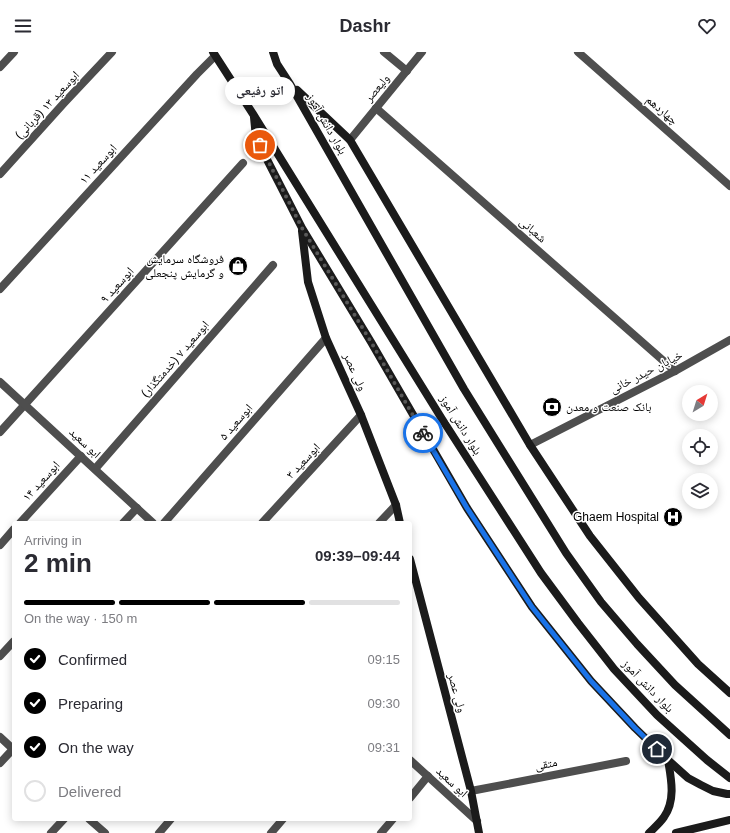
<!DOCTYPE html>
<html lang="en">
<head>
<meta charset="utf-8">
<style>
  :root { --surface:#fff; --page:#f7f7f7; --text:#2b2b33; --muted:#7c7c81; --line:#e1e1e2; --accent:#000 }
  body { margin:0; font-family:Helvetica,"Noto Naskh Arabic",sans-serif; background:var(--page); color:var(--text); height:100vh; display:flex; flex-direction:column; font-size:15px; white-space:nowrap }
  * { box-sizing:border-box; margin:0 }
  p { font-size:13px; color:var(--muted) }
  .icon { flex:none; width:22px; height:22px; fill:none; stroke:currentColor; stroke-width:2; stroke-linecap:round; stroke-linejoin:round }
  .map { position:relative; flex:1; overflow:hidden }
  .drawer { position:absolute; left:12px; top:469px; width:400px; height:300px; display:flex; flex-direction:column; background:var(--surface); border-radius:4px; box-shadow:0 2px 10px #0003 }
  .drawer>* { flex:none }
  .needle { width:26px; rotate:38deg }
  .controls { position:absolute; left:682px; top:333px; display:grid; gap:8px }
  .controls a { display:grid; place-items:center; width:36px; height:36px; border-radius:50%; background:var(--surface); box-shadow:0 2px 10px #0003; font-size:20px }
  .pin { position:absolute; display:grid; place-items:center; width:34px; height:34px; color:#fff; margin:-17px; border:2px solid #fff; border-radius:50%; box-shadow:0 1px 4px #0007 }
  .courier { position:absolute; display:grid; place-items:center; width:40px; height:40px; margin:-20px; border:3px solid #1a73e8; border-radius:50%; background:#fff; color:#222; box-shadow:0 1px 5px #0007 }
  .bubble { position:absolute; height:28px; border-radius:14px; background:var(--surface); box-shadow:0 2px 10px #0003; font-size:13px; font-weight:700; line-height:28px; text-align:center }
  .head em { font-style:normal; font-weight:700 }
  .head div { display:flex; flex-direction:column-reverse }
  .head { display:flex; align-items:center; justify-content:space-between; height:68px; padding:0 12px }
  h1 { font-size:26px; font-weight:700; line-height:30px }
  .bar { display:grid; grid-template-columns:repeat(4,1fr); gap:6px 4px; align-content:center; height:48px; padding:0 12px }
  .bar i { height:5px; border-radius:3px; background:var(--line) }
  .bar .selected { background:var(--accent) }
  .bar p { grid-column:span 4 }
  ol { padding:0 12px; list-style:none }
  li { display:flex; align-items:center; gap:12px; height:44px }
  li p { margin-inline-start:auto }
  li .icon { padding:4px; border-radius:50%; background:var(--accent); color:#fff; stroke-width:4 }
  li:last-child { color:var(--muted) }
  li i { width:22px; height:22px; border:2px solid var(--line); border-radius:50% }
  header { display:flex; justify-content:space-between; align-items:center; height:52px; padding:0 12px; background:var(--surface); font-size:18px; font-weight:700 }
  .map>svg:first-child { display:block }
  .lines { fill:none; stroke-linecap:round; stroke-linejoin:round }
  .minor { stroke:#4e4e4e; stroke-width:8 }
  .tertiary { stroke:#4e4e4e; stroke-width:8 }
  .secondary { stroke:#1b1b1b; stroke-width:8 }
  .done { stroke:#595959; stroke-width:4; stroke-dasharray:0 7.2 }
  .route { stroke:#1a73e8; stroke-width:5 }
  .labels { text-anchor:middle; stroke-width:3; stroke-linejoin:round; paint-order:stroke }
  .street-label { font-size:12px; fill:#000; stroke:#fff }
  .poi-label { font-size:12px; fill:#000; stroke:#fff; text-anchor:end }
</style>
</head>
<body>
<header><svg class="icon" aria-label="menu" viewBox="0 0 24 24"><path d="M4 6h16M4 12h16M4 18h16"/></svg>Dashr<svg class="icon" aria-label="heart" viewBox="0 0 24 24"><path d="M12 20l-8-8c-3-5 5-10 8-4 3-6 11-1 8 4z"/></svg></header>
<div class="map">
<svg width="730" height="781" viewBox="0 0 730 781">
  <rect width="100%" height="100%" fill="#fff"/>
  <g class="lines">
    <g class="minor">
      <polyline points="384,0 407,19"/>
      <polyline points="578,0 730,134"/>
      <polyline points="0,15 14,0"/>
      <polyline points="376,56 675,319"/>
      <polyline points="350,88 422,0"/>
      <polyline points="0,122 64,51 112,0"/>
      <polyline points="0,237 197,22 215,4"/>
      <polyline points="0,380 243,111"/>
      <polyline points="95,417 273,213"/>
      <polyline points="20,471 81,404"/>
      <polyline points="123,471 137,456"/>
      <polyline points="164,471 326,286"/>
      <polyline points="262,471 361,363"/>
      <polyline points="379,471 396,453"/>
      <polyline points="0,493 14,477"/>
      <polyline points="0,604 14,589"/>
      <polyline points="0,685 14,698"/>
      <polyline points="0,711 14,696"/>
      <polyline points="471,739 626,709"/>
      <polyline points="410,746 428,724"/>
      <polyline points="89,767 105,781"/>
      <polyline points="51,781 64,767"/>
      <polyline points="159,781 171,767"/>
      <polyline points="271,781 283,767"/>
      <polyline points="381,781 393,767"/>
    </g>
    <g class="tertiary">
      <polyline points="0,330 153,471"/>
      <polyline points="530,393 675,319 730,288"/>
      <polyline points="410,708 477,769"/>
    </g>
    <g class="secondary">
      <polyline points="213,0 253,62 442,367 541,521 578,571 614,617 657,663 707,708 730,726"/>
      <polyline points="273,0 277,12 290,32 464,337 566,501 601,550 637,592 675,633 730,683"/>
      <polyline points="297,38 350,88 530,393 590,484 639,546 698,612 730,641"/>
      <polyline points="254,65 256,86 302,176 371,290 467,456 532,555 591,629 635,676 668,708 688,726 701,733 713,739 727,742 730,742"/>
      <polyline points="302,179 308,230 326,286 361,363 396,453 400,471"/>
      <polyline points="410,507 471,739 479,781"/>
      <path d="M649 781C654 776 660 771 664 765 676 748 671 726 668 708"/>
      <polyline points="676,781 730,768"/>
    </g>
  </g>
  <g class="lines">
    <polyline class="done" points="260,93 302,176 371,290 423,381"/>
    <polyline class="route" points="423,381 467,456 532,555 591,629 635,676 657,697"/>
  </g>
  <defs>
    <symbol id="shop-disc" viewBox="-11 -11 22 22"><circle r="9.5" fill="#000" stroke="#fff"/><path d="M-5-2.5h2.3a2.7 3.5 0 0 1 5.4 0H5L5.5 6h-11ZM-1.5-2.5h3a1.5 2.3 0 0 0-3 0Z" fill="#fff"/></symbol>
    <symbol id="bank-disc" viewBox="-11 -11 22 22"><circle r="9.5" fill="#000" stroke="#fff"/><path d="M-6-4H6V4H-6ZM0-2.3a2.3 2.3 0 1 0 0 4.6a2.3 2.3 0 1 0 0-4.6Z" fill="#fff"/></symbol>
    <symbol id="hospital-disc" viewBox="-11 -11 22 22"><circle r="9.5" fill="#000" stroke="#fff"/><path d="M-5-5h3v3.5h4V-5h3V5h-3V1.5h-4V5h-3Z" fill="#fff"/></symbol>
  </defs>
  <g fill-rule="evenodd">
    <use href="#shop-disc" x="227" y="203" width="22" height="22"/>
    <use href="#bank-disc" x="541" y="344" width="22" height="22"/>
    <use href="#hospital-disc" x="662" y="454" width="22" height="22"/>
  </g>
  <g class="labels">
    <g class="street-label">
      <text transform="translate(377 36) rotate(-50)" y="4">ولیعصر</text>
      <text transform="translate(47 53) rotate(-47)" y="4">ابوسعید ۱۳ (قربانی)</text>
      <text transform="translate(662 58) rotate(41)" y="4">چهاردهم</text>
      <text transform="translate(327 72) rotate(60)" y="4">بلوار دانش آموز</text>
      <text transform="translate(98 112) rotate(-48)" y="4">ابوسعید ۱۱</text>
      <text transform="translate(533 178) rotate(41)" y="4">شعبانی</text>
      <text transform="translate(117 233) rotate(-48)" y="4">ابوسعید ۹</text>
      <text transform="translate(175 307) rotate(-49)" y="4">ابوسعید ۷ (خدمتگذار)</text>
      <text transform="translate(355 320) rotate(66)" y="4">ولی عصر</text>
      <text transform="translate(646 320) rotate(-27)" y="4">خیابان حیدر خانی</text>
      <text transform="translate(236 370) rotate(-49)" y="4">ابوسعید ۵</text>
      <text transform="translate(461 373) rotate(58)" y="4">بلوار دانش آموز</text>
      <text transform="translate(85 391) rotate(43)" y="4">ابو سعید</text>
      <text transform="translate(303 409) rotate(-47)" y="4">ابوسعید ۳</text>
      <text transform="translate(41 429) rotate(-48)" y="4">ابوسعید ۱۴</text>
      <text transform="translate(648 634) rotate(46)" y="4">بلوار دانش آموز</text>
      <text transform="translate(457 641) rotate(75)" y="4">ولی عصر</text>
      <text transform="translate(546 712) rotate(-11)" y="4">متقی</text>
      <text transform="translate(452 730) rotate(43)" y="4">ابو سعید</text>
    </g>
    <g class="poi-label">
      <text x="224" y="211">فروشگاه سرمایش<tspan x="224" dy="14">و گرمایش پنجعلی</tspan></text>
      <text x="566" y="359" text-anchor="start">بانک صنعت و معدن</text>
      <text x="659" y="469">Ghaem Hospital</text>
    </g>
  </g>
</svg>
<div class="controls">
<a><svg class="needle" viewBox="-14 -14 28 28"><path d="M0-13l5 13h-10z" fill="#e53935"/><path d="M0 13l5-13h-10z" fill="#7c7c81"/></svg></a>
<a><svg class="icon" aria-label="locate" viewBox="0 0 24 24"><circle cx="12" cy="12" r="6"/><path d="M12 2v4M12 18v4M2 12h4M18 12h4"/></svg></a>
<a><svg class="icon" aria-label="layers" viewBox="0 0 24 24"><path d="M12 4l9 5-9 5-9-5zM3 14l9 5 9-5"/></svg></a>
</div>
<div class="pin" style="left:260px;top:93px;background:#ea580c"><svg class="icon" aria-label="bag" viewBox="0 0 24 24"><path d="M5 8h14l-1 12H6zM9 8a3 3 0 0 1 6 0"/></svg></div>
<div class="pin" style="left:657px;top:697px;background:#1f2937"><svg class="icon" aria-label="home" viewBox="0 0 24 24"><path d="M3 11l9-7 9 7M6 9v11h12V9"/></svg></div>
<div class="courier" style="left:423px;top:381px"><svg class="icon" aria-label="bike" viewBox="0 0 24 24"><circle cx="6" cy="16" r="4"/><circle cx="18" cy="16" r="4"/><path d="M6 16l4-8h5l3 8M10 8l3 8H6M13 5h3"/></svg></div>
<div class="bubble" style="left:225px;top:25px;width:70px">اتو رفیعی</div>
<section class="drawer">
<div class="head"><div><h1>2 min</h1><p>Arriving in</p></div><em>09:39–09:44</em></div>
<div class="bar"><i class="selected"></i><i class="selected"></i><i class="selected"></i><i></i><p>On the way · 150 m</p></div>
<ol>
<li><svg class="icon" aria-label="check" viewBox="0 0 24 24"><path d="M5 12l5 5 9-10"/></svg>Confirmed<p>09:15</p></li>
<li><svg class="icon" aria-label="check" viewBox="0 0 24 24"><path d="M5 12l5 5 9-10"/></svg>Preparing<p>09:30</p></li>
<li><svg class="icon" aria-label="check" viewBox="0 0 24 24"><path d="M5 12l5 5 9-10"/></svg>On the way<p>09:31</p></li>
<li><i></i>Delivered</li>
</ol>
</section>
</div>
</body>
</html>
